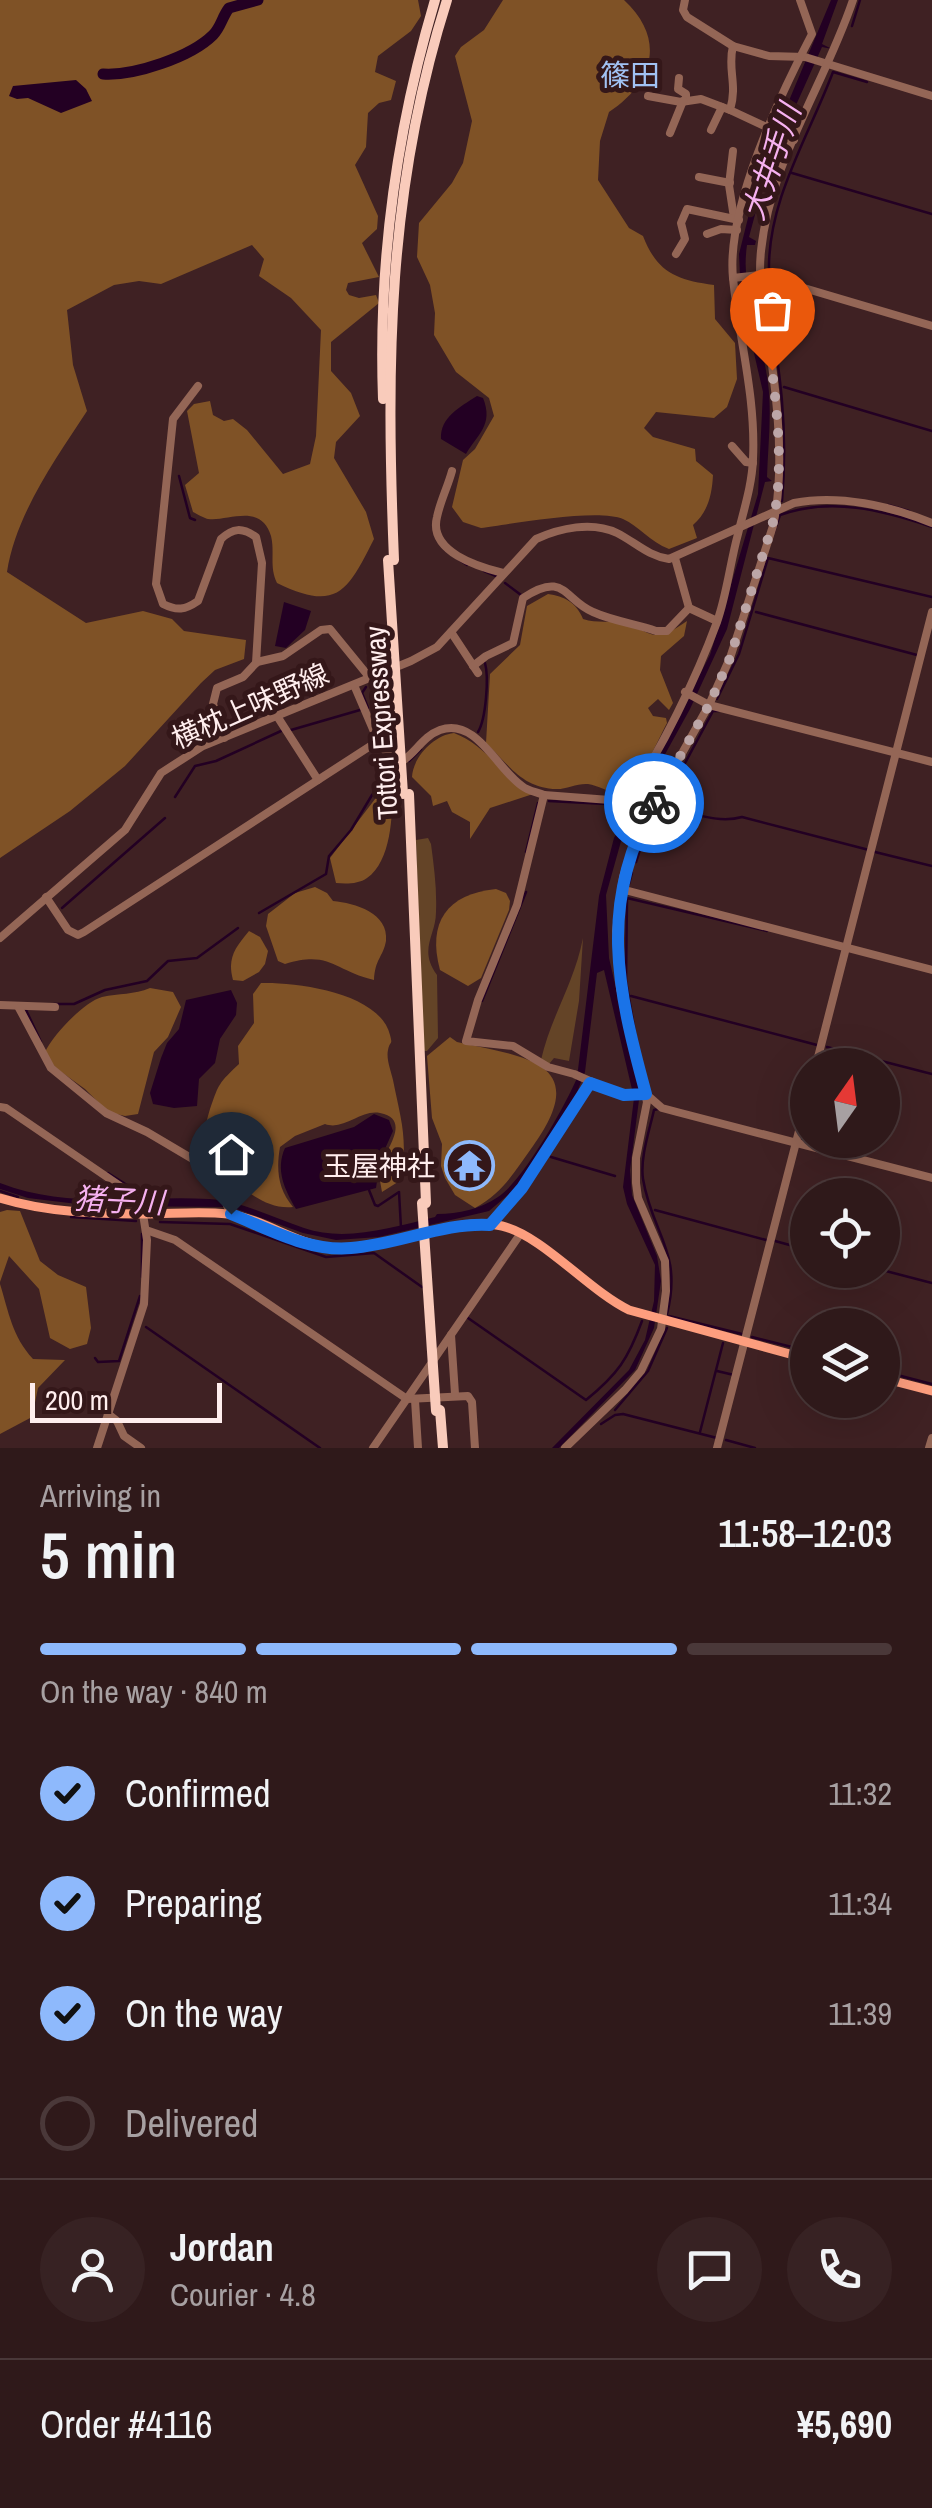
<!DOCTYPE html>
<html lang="en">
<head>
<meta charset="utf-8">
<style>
  :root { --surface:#2f191a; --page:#372223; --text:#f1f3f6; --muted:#a7a0a2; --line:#4a3839; --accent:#8eb9fc }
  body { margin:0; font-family:"Archivo Narrow","Noto Sans JP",sans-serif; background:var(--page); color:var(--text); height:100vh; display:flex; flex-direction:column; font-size:38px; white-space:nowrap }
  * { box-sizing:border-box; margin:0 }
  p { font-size:32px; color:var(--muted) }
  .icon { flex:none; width:55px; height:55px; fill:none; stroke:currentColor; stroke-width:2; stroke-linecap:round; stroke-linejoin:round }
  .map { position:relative; height:1448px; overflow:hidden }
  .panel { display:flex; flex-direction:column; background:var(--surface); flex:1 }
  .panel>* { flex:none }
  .needle { width:65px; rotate:14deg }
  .buttons { position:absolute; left:790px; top:1048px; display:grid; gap:20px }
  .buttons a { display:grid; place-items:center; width:110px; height:110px; border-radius:50%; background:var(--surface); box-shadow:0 10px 40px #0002,0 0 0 2px var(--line); font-size:50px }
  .scale { position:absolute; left:30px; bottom:25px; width:192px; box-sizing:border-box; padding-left:10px; border:5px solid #fee; border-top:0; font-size:28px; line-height:35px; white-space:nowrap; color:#fee; -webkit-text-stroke:8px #341719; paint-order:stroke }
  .pin { position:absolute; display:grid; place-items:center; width:85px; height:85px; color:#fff; margin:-102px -42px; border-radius:50% 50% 50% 0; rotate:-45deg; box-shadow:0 0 10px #0007 }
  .pin .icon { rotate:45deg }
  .courier { position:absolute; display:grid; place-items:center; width:100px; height:100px; margin:-50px; border:8px solid #1a73e8; border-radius:50%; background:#fff; color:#222; box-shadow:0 2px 12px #0007 }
  .headline em { font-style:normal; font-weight:600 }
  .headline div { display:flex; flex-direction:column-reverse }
  .headline { display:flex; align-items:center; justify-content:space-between; height:170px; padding:0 40px }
  h1 { font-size:65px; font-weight:600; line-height:75px }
  .bar { display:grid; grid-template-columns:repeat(4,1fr); gap:15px 10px; align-content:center; height:120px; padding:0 40px }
  .bar i { height:12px; border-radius:8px; background:var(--line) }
  .bar .active { background:var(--accent) }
  .bar p { grid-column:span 4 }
  .line { display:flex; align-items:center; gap:25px; padding:0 40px; border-top:2px solid var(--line) }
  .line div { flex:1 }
  .round { display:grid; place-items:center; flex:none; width:105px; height:105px; border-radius:52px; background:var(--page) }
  ol { padding:0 40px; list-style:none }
  li { display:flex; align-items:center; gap:30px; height:110px }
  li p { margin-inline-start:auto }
  li .icon { padding:10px; border-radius:50%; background:var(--accent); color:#111; stroke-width:4 }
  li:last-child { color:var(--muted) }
  li i { width:55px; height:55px; border:5px solid var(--line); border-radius:50% }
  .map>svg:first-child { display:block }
  .green { fill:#644427 }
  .forest { fill:#7f5226 }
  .water { fill:#230023 }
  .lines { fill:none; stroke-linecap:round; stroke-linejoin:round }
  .stream { stroke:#230023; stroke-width:2.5 }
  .river { stroke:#230023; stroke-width:11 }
  .minor { stroke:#946656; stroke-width:8 }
  .major { stroke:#fd9e7e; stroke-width:9 }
  .highway { stroke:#f9cbbb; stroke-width:10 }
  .highway-bridge { stroke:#f9cbbb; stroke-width:10 }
  .done { stroke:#bca6a7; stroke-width:10; stroke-dasharray:0 18 }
  .route { stroke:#1a73e8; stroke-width:12 }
  .labels { text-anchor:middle; stroke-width:10; stroke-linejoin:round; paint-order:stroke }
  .street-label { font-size:28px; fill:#fee; stroke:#341719 }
  .poi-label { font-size:28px; fill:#fee; stroke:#341719; text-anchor:end }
  .neighbourhood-label { font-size:30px; fill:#a1c1f3; stroke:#341719 }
  .water-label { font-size:30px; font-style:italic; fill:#f6b1f0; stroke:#341719 }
</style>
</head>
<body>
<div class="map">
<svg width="932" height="1448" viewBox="0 0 932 1448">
  <rect width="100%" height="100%" fill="#3f2123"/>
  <g class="green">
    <path d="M428 838 431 844C434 867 437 889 436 912 436 936 418 949 437 975L438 1038 427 1051H423L416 840Z"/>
    <path d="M583 938 579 1001 569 1061 554 1058 549 1064 541 1060C551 1016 574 984 583 938Z"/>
  </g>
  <g class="forest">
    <path d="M0 0H418L421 16 411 31 378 56 375 72 396 81 391 100 379 103 368 113 366 147 355 165 378 216 377 229 362 243 379 277 348 283 346 290 349 295 359 298 376 295 379 303 331 342V371L351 393 360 416 336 442 334 458 366 512 374 539C348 590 338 613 277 583 269 567 275 552 271 536 261 502 227 522 208 519 206 519 195 513 193 512L185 485 199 473 187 411 194 404 210 401 213 415 224 421 233 419 247 430 283 474 310 464 316 436 321 330 291 298 259 276 264 259 252 245 161 284 139 281 114 285 67 310 73 365 87 411C55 460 16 514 7 572L86 623 143 611 172 619 184 631 246 640 244 659 215 670 201 683 125 766 70 811 0 858Z"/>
    <path d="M503 0H624C666 39 654 82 609 112L600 141 598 180 629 228 643 236C657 272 676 280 714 285L715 319 735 343 737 379 727 407 714 418 656 412 644 428 653 437 695 449 696 461 713 475C712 495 708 512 693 525L697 538 669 549C650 542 639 526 623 519 598 508 511 524 481 528L463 522 452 507 463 460 475 449 494 416 489 398 456 372 434 335 435 313 430 285 417 257 419 223 452 183 463 163 472 121 455 56 461 47 484 30Z"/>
    <path d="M548 594C564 596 577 603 583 619 594 623 603 621 615 622 655 629 649 648 687 621L684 636 661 656 660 670 673 703 669 710 658 699 648 708 653 716 666 718 667 723C659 738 643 774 632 786 618 801 603 786 588 784 578 783 567 789 557 789 522 788 509 765 486 743L490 674 520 645 527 606Z"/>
    <path d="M454 733C486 745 504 777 533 794L490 808 470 839V822L452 812 447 801 433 806 431 796 412 777C413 757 434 735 454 733Z"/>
    <path d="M388 782 392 789C393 814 391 862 367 878 359 884 346 884 336 883L330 858Z"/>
    <path d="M315 887 327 893 333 901C355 903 389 913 386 941 383 957 375 959 374 980 334 971 331 950 285 964L278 961 266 926 268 914 295 893Z"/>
    <path d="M496 889 506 893 510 901 509 910 481 978 468 986 440 970C427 922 447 894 496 889Z"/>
    <path d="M249 931 260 937 268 951 265 964 259 972 243 981 233 980C227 958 235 948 249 931Z"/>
    <path d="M261 983C298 982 380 993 390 1035 393 1046 390 1040 388 1050 386 1059 391 1071 393 1080 401 1120 408 1138 401 1180L382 1192C381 1185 378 1174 380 1167 384 1152 413 1119 380 1113 361 1109 344 1131 325 1124L295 1136 280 1147C276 1170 278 1189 293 1207 273 1209 258 1199 242 1188 208 1163 197 1151 210 1109 219 1083 219 1083 239 1064L238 1046 254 1023 253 994Z"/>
    <path d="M150 988 173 992 181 1007 168 1037 154 1052 138 1114 125 1116 108 1112 85 1089 53 1066 45 1052C53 1035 84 1002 102 997 119 993 134 995 150 988Z"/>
    <path d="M450 1037 457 1042C523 1057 594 1061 533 1146 514 1172 504 1192 475 1208L455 1195 445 1178 441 1166 442 1144 432 1118 427 1056Z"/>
    <polygon points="7,1210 20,1211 40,1261 58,1275 86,1287 91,1328 87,1344 70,1349 50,1338 39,1289 9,1256 0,1282 0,1212"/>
    <path d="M0 1284C9 1313 12 1336 33 1359L65 1360 38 1388 32 1417 0 1434Z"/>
  </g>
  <g class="water">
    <path d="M831 0H838L822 44 832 49 822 47 767 170 749 237 756 241 755 245H747C740 293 762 336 768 383 772 414 768 446 767 477L772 481 765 482 727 629 690 709 625 827 606 895 609 958 640 1092 630 1170 632 1195 657 1256 661 1281 654 1328 635 1370 559 1448H552L629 1370 645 1340 654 1301 655 1265 627 1204 623 1187 634 1098 604 970 597 973 585 1072 574 1100 515 1189 489 1211 379 1237 336 1240 303 1233 231 1207 94 1206 28 1198 0 1189V1183C70 1210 138 1195 209 1199 242 1201 273 1218 304 1228 345 1242 390 1228 435 1217L437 1214C459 1214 480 1209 498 1197 523 1181 565 1106 577 1078L599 896 614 838 710 655 758 494 763 392 741 297 739 254 760 170Z"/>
    <polygon points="76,80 86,89 92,101 61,113 28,98 17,99 9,96 13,86"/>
    <path d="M477 396 483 398C494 425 477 435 466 454L441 439C440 417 460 407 477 396Z"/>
    <polygon points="284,602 311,611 305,630 286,648 275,646"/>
    <polygon points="231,990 237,1003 236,1015 220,1039 215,1063 199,1079 197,1106 174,1108 153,1104 150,1093 161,1058 167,1043 179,1029 186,1000"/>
    <path d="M374 1114 389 1120 393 1131 380 1160 376 1188 296 1209C285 1190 275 1170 285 1148L354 1127Z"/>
  </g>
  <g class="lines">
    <g class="stream">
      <polyline points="852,26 860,0"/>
      <polyline points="792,173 932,214"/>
      <path d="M769 273C767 201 808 138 833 72L867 82"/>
      <path d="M766 283C778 361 789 422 782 501"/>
      <polyline points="784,387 932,431"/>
      <polyline points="179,476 190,518 195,520"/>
      <polyline points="888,505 909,511"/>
      <path d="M774 532 780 515C831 497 882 510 932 527"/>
      <polyline points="445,550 467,565"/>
      <polyline points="484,571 496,576"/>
      <polyline points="505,583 521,595"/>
      <polyline points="756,612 917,655"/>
      <polyline points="366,687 362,693 368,708"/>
      <polyline points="717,699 739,654 768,558 932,597"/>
      <polyline points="376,727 381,734"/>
      <polyline points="291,730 360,710"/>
      <path d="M478 732C486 719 489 677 485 663"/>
      <polyline points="409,761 421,749"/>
      <polyline points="684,765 713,711 719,711"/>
      <polyline points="175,797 195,766 216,761 281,731"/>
      <polyline points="615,797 630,790"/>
      <polyline points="549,801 606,804"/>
      <path d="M664 801C686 813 718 824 742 817L869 850"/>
      <polyline points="526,852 538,803"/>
      <polyline points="875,852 932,866"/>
      <polyline points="636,862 644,837 681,772"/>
      <polyline points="629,884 632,873"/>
      <polyline points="62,908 165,818"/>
      <polyline points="259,913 326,874 329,856 351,830 372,795 398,769"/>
      <polyline points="631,996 817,1045"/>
      <polyline points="482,1001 526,892"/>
      <polyline points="54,1004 74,1004 105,990 147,981 168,961 197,958 238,928"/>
      <polyline points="26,1010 41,1042"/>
      <polyline points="636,1038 626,981 627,898 767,931"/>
      <polyline points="827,1047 932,1074"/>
      <path d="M658 1109 654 1110C649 1132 640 1158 643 1179 652 1234 683 1252 667 1314"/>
      <polyline points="551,1157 615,1176"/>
      <polyline points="108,1173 127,1185"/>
      <polyline points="369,1190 375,1205 378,1206 399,1192 401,1228"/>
      <polyline points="0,1191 18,1197"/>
      <polyline points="655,1210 766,1240"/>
      <polyline points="71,1217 136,1221"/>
      <polyline points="160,1222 230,1224 326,1257 374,1253 422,1287"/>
      <polyline points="775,1241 808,1250"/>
      <polyline points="882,1270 932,1283"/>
      <polyline points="142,1277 142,1234"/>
      <polyline points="669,1316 742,1334"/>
      <path d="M468 1318 586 1400C618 1374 628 1359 642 1321"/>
      <polyline points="146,1327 320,1448"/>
      <polyline points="752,1337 808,1351"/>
      <polyline points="95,1358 98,1362 119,1361 140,1296"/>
      <polyline points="717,1371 734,1375"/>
      <polyline points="882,1371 932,1384"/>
      <polyline points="615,1410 648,1371 667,1328"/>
      <polyline points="601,1424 615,1415 623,1414 717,1438"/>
      <polyline points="700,1432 723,1343"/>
      <polyline points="726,1440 755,1448"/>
    </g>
    <path class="river" d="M103 74C134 76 191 57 213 35 221 27 222 17 229 8L258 0"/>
    <g class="minor">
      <polyline points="685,0 683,10 687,17 733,46"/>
      <polyline points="679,78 678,89 686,94 686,101"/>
      <polyline points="648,96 681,102 701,99 730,110"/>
      <polyline points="711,130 722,107"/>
      <polyline points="670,133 683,101"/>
      <path d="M794 140 730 110C738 84 727 69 733 46L769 56 805 57 932 96"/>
      <polyline points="733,151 729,185 734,218"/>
      <polyline points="699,177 730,183"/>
      <polyline points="707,234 721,229 737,230"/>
      <polyline points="676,254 685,239 681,223 687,209 739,220"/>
      <polyline points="733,278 760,275 932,326"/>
      <path d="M198 386 173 419 156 584 163 604C177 611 185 610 198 601L221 539C233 528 242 527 256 537L262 563 256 663"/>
      <polyline points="732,446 746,462 753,463"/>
      <path d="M452 471C448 486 440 502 437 517 428 552 479 567 503 573"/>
      <polyline points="675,558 689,608"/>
      <polyline points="451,632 478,673"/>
      <path d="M473 666 486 656 513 643 523 598C565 570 564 600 593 612 613 621 636 624 656 631H667L689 608 717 621"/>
      <path d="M354 685 378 741 396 765C414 757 421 737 440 730 476 717 497 769 522 786 528 791 537 792 544 795L517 905 478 1000 466 1041 513 1046 548 1067 574 1074 617 1093 646 1094 662 1108 677 1112 932 1178"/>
      <polyline points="685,692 709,705 932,762"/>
      <polyline points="277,716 318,780"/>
      <polyline points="224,738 213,704 217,688 243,677 257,662 283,656 321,630 330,629 370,678"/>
      <path d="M544 795 623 801 628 799C662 749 696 679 717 622 727 594 730 563 738 534 744 509 752 485 753 459 756 397 739 339 733 278 726 209 780 95 812 34L800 0"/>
      <polyline points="621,889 932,970"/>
      <polyline points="46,897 68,930 78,935 84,932 378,741"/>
      <path d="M0 938 125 830 161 773 203 746 411 661 437 647 536 539C560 528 592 521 617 533 635 542 648 556 669 559L794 503C839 494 890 506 932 523"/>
      <polyline points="0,1005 55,1007"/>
      <polyline points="19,1008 51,1068 106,1113 147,1132 196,1161 220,1188 231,1215"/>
      <polyline points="816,1065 932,612"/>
      <polyline points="0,1107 6,1108 126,1190 143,1214 147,1240 144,1304 97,1448"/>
      <polyline points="490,1225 522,1187 589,1083"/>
      <polyline points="146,1230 175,1240 407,1399 468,1396 472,1402 475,1448"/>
      <polyline points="451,1335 455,1394"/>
      <polyline points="415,1400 418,1448"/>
      <polyline points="108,1414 117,1421 124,1436 141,1448"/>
      <polyline points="373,1448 521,1233"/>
      <path d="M565 1448 625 1390 641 1371 661 1329 666 1291 665 1261 638 1198 636 1183V1158L647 1102 620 988 616 931 623 877 638 832 709 705 730 658 773 526C784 476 779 416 772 365 766 328 757 289 761 251 770 161 825 84 853 0"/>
      <polyline points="717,1448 808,1096"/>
      <polyline points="929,1448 932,1438"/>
    </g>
    <g class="major">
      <path d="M0 1198C45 1212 97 1214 144 1214 172 1214 200 1211 228 1214 269 1220 301 1249 344 1249 394 1248 455 1215 502 1226 543 1236 588 1290 629 1310L808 1359"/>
      <polyline points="882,1378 932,1391"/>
    </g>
    <g class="highway">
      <path d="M383 399C378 263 396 131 435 0"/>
      <path d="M394 560C386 364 387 189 447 0"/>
      <polyline points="409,794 426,1203"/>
      <polyline points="440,1410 443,1448"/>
    </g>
    <g class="highway-bridge">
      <polyline points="388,560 403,794"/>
      <polyline points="422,1203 436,1411"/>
    </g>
  </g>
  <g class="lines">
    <path class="done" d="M654 803 709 705 730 658 772 526C784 477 778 420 772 370"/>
    <path class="route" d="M231 1214C269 1229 309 1252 351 1248 397 1245 444 1222 490 1225L522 1188 590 1083 624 1095 646 1094C617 988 598 904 654 803"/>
  </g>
  <defs>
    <symbol id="temple-ring" viewBox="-11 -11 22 22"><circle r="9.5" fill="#341719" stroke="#8eb9fc" stroke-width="1.5"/><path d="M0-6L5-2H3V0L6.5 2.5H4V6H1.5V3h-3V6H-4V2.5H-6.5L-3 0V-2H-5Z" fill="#8eb9fc"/></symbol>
  </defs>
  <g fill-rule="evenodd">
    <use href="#temple-ring" x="442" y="1138" width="55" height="55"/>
  </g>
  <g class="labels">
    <g class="street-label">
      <text transform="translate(250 706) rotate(-24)" y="10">横枕上味野線</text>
      <text transform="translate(381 723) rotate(-94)" y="10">Tottori Expressway</text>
    </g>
    <g class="poi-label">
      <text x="435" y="1176">玉屋神社</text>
    </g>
    <g class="neighbourhood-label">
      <text x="630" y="86">篠田</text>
    </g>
    <g class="water-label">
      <text transform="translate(772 162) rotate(-71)" y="10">大井手川</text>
      <text transform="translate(119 1201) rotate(3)" y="10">猪子川</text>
    </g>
  </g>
</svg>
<div class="buttons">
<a><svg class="needle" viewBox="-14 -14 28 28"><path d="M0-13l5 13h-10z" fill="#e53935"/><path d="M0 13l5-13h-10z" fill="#a7a0a2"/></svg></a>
<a><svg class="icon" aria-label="locate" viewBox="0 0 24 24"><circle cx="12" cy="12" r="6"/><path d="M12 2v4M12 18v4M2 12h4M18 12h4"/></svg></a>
<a><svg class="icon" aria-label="layers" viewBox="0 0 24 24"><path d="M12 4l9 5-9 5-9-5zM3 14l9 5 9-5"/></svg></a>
</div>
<div class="scale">200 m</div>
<div class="pin" style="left:772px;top:370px;background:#ea580c"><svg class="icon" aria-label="bag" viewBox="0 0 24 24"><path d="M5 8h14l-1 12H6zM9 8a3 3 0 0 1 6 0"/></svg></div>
<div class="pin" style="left:231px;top:1214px;background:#1f2937"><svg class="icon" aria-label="home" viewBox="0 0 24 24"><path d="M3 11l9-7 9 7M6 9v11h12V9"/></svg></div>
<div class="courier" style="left:654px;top:803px"><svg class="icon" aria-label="bike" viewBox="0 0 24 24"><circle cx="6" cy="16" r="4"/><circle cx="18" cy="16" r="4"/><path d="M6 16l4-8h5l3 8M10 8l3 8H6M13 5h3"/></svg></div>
</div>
<section class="panel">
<div class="headline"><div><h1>5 min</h1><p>Arriving in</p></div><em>11:58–12:03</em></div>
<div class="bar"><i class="active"></i><i class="active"></i><i class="active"></i><i></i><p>On the way · 840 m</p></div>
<ol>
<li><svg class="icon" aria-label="check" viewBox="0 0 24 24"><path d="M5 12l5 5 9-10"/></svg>Confirmed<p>11:32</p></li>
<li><svg class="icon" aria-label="check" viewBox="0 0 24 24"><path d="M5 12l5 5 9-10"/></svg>Preparing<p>11:34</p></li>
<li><svg class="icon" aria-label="check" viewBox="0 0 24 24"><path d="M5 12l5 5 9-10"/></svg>On the way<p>11:39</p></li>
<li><i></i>Delivered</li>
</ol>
<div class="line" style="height:180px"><a class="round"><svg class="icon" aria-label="person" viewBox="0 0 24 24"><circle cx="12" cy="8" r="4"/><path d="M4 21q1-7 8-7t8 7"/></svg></a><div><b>Jordan</b><p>Courier · 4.8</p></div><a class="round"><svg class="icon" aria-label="chat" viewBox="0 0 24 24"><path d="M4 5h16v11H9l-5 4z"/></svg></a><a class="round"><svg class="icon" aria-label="phone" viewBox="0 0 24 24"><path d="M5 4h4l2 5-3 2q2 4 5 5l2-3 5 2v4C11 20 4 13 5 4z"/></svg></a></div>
<div class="line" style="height:130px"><div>Order #4116</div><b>¥5,690</b></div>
</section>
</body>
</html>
